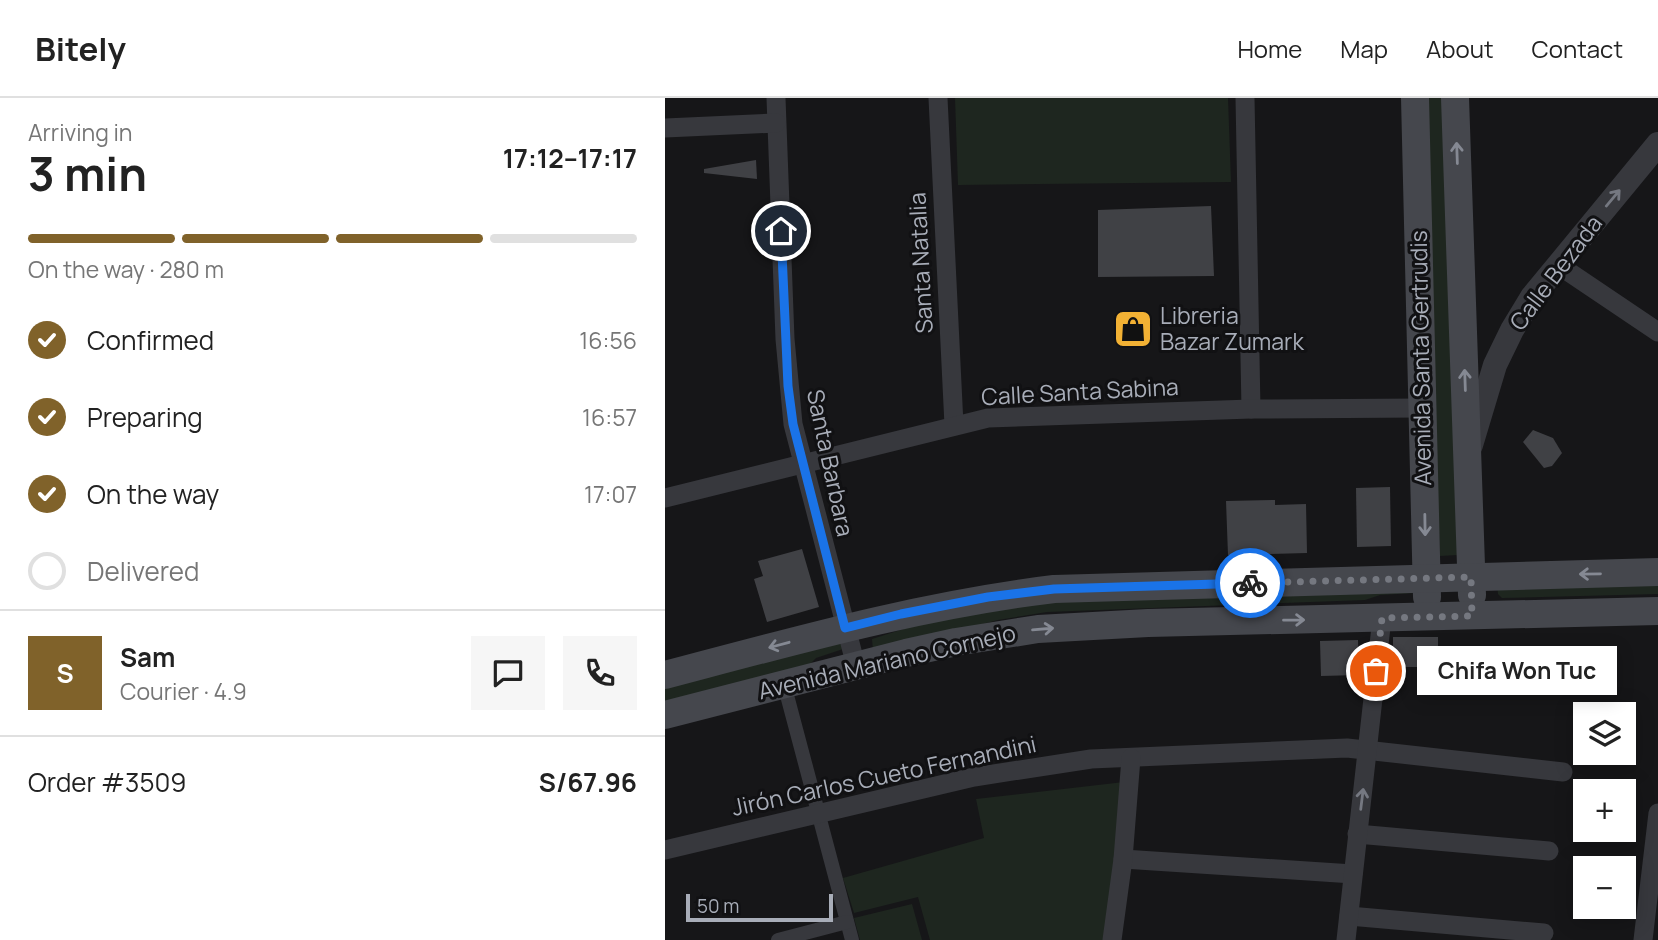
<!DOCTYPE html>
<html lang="en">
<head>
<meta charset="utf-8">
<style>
  :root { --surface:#fff; --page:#f6f6f6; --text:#222; --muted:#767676; --line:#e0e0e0; --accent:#80622a }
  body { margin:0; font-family:Manrope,sans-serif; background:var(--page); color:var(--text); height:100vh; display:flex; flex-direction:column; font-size:26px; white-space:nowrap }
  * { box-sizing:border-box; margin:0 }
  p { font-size:23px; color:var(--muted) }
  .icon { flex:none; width:38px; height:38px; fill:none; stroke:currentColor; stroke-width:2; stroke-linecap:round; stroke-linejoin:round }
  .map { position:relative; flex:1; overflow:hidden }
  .details { display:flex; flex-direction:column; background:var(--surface); width:665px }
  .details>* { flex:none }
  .fabs { position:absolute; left:908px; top:604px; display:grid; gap:14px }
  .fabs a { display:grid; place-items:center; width:63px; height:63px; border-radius:0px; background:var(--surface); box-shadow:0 4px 18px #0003; font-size:35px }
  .scale { position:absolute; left:21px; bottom:18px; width:147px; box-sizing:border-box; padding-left:7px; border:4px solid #a8adb8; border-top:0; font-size:19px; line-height:24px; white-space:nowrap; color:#a8adb8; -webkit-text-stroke:5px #111113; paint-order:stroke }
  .pin { position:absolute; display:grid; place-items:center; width:60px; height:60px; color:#fff; margin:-30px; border:4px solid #fff; border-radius:50%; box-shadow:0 2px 7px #0007 }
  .courier { position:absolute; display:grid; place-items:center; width:70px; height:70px; margin:-35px; border:5px solid #1a73e8; border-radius:50%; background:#fff; color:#222; box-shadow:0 2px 9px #0007 }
  .bubble { position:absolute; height:49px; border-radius:0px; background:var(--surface); box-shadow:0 4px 18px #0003; font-size:23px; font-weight:700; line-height:49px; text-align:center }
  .headline em { font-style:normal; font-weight:700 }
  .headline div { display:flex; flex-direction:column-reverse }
  .headline { display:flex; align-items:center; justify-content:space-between; height:119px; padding:0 28px }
  h1 { font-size:46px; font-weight:700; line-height:52px }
  .bar { display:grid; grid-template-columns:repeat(4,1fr); gap:10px 7px; align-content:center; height:84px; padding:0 28px }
  .bar i { height:9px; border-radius:5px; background:var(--line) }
  .bar .selected { background:var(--accent) }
  .bar p { grid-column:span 4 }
  .line { display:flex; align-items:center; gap:18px; padding:0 28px; border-top:2px solid var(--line) }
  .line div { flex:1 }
  .round { display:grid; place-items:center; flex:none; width:74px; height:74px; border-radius:0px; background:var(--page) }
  ol { padding:0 28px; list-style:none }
  li { display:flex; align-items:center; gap:21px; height:77px }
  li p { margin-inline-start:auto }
  li .icon { padding:7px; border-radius:50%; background:var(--accent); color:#fff; stroke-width:4 }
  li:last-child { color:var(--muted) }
  li i { width:38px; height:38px; border:4px solid var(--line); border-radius:50% }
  header { display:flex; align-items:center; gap:42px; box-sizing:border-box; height:98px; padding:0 35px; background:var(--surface); border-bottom:2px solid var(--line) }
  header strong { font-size:33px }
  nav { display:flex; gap:38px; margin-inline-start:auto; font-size:24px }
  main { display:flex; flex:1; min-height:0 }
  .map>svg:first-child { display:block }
  .green { fill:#1e261f }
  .building { fill:#404145 }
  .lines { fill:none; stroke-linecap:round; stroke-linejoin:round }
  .pedestrian { stroke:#37383d; stroke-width:14 }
  .minor { stroke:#37383d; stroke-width:19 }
  .tertiary { stroke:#37383d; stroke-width:24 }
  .secondary { stroke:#45474d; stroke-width:28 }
  .oneway { stroke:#858993 }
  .oneway2 { stroke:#757881 }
  .done { stroke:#757880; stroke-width:7; stroke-dasharray:0 12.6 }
  .route { stroke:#1a73e8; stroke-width:9 }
  .labels { text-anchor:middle; stroke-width:6; stroke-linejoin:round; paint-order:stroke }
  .street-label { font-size:23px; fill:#a8adb8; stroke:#111113 }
  .poi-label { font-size:23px; fill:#a8adb8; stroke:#111113; text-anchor:start }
</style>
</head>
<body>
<header>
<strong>Bitely</strong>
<nav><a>Home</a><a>Map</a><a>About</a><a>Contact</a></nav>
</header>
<main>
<section class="details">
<div class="headline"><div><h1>3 min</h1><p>Arriving in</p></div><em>17:12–17:17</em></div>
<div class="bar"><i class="selected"></i><i class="selected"></i><i class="selected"></i><i></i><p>On the way · 280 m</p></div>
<ol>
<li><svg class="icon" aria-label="check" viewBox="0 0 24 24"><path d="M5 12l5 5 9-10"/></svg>Confirmed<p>16:56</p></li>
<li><svg class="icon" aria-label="check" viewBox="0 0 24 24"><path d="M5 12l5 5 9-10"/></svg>Preparing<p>16:57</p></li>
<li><svg class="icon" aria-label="check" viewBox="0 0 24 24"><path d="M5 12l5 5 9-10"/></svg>On the way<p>17:07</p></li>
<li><i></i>Delivered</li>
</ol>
<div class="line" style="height:126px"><b class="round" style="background:var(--accent);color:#fff">S</b><div><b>Sam</b><p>Courier · 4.9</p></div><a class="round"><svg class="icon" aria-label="chat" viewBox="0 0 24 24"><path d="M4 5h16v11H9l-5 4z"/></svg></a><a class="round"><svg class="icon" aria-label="phone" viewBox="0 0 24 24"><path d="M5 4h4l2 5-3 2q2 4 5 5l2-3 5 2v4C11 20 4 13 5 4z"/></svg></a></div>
<div class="line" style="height:91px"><div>Order #3509</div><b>S/67.96</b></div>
</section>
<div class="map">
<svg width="993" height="842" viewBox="0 0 993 842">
  <rect width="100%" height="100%" fill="#161618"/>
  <g class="green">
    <polygon points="290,0 563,0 566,84 293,87"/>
    <polygon points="756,0 781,0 793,457 775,458"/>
    <polygon points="993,477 993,496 837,500 833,496 832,486"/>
    <polygon points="749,484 751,495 715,497 700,502 382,514 333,522 211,554 208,552 207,541 324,504"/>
    <polygon points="175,542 178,551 151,560 140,571 0,607 0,587"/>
    <polygon points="459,684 440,842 265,842 253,799 189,815 178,780 319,740 311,701"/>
    <polygon points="247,806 257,842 195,842 189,820"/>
  </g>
  <g class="building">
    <polygon points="91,62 92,81 39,75 39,71"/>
    <polygon points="546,108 549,178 433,179 433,112"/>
    <polygon points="868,332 888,340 897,355 887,368 879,370 858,344"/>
    <polygon points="725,389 726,448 692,449 691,390"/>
    <polygon points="610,402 610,407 641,406 642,455 563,457 561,403"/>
    <polygon points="137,451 154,509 102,524 89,481 98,478 93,463"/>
    <rect x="728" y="539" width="45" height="30"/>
    <polygon points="693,542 694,577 656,578 655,543"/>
  </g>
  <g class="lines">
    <g class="pedestrian">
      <polyline points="119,586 187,842"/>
      <polyline points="113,842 182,824"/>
    </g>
    <g class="minor">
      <polyline points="111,0 120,241 128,326 191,568"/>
      <polyline points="273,0 289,327"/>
      <polyline points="580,0 586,311"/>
      <polyline points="0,30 111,25"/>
      <polyline points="892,166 993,234"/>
      <polyline points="0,400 323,320 586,311 757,310"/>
      <polyline points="692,736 884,753"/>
      <polyline points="0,752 309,679 426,661 682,650 898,674"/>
      <polyline points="458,761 688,776"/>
      <polyline points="684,818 879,835"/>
      <polyline points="447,842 458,761 466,660"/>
      <polyline points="681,842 717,520"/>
      <polyline points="978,842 993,715"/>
    </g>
    <polyline class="tertiary" points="806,347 830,267 847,232 867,199 993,46"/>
    <g class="secondary">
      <polyline points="750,0 762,499"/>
      <polyline points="790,0 807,497"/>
      <path d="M0 577C129 543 256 507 389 491L993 474"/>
      <polyline points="0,617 241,555 291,544 373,531 483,525 993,513"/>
    </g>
  </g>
  <defs><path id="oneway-shaft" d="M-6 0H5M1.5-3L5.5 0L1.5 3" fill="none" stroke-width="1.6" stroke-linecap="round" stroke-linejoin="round" transform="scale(1.75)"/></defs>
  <g class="oneway">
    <use href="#oneway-shaft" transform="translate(792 55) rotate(-92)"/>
    <use href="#oneway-shaft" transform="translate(800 282) rotate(-92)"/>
    <use href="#oneway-shaft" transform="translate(760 427) rotate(89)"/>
    <use href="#oneway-shaft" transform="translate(925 476) rotate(179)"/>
    <use href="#oneway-shaft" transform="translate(629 522) rotate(-1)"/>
    <use href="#oneway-shaft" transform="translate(378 531) rotate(-5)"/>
    <use href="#oneway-shaft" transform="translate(114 547) rotate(165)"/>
  </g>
  <g class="oneway2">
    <use href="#oneway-shaft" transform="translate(948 100) rotate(-50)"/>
    <use href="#oneway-shaft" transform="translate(697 701) rotate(-83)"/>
  </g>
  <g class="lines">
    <polyline class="done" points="585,485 806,479 807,518 717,520 711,573"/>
    <polyline class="route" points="116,133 123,288 128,326 180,530 236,516 323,499 389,491 585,485"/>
  </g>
  <defs>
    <symbol id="shop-square" viewBox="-11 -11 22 22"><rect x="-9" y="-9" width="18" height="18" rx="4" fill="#f2b134" stroke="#111113"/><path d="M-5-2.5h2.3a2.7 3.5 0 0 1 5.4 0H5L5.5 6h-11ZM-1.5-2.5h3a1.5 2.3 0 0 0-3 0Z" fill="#111"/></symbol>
  </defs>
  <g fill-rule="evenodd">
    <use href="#shop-square" x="446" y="209" width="44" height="44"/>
  </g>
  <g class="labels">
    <g class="street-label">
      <text transform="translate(256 165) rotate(-93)" y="8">Santa Natalia</text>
      <text transform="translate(891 175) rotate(-53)" y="8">Calle Bezada</text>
      <text transform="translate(756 260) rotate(-91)" y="8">Avenida Santa Gertrudis</text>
      <text transform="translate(415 294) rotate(-3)" y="8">Calle Santa Sabina</text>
      <text transform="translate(165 365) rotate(78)" y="8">Santa Barbara</text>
      <text transform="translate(222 564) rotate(-13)" y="8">Avenida Mariano Cornejo</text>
      <text transform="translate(219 678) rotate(-12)" y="8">Jirón Carlos Cueto Fernandini</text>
    </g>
    <g class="poi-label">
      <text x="495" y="226">Libreria<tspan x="495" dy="26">Bazar Zumark</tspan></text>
    </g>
  </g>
</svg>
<div class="fabs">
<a><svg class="icon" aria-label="layers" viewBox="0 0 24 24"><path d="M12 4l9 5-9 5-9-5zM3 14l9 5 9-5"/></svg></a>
<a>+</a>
<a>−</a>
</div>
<div class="scale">50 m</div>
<div class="pin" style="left:711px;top:573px;background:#ea580c"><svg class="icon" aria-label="bag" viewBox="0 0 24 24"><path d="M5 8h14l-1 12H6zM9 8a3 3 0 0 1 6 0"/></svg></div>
<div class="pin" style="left:116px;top:133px;background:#1f2937"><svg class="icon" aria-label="home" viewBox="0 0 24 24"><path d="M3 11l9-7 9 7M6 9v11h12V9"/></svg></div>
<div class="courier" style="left:585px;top:485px"><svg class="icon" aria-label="bike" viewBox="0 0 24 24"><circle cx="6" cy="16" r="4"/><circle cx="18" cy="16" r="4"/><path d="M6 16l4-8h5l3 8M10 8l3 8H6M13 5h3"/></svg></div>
<div class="bubble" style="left:752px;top:548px;width:200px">Chifa Won Tuc</div>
</div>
</main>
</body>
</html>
